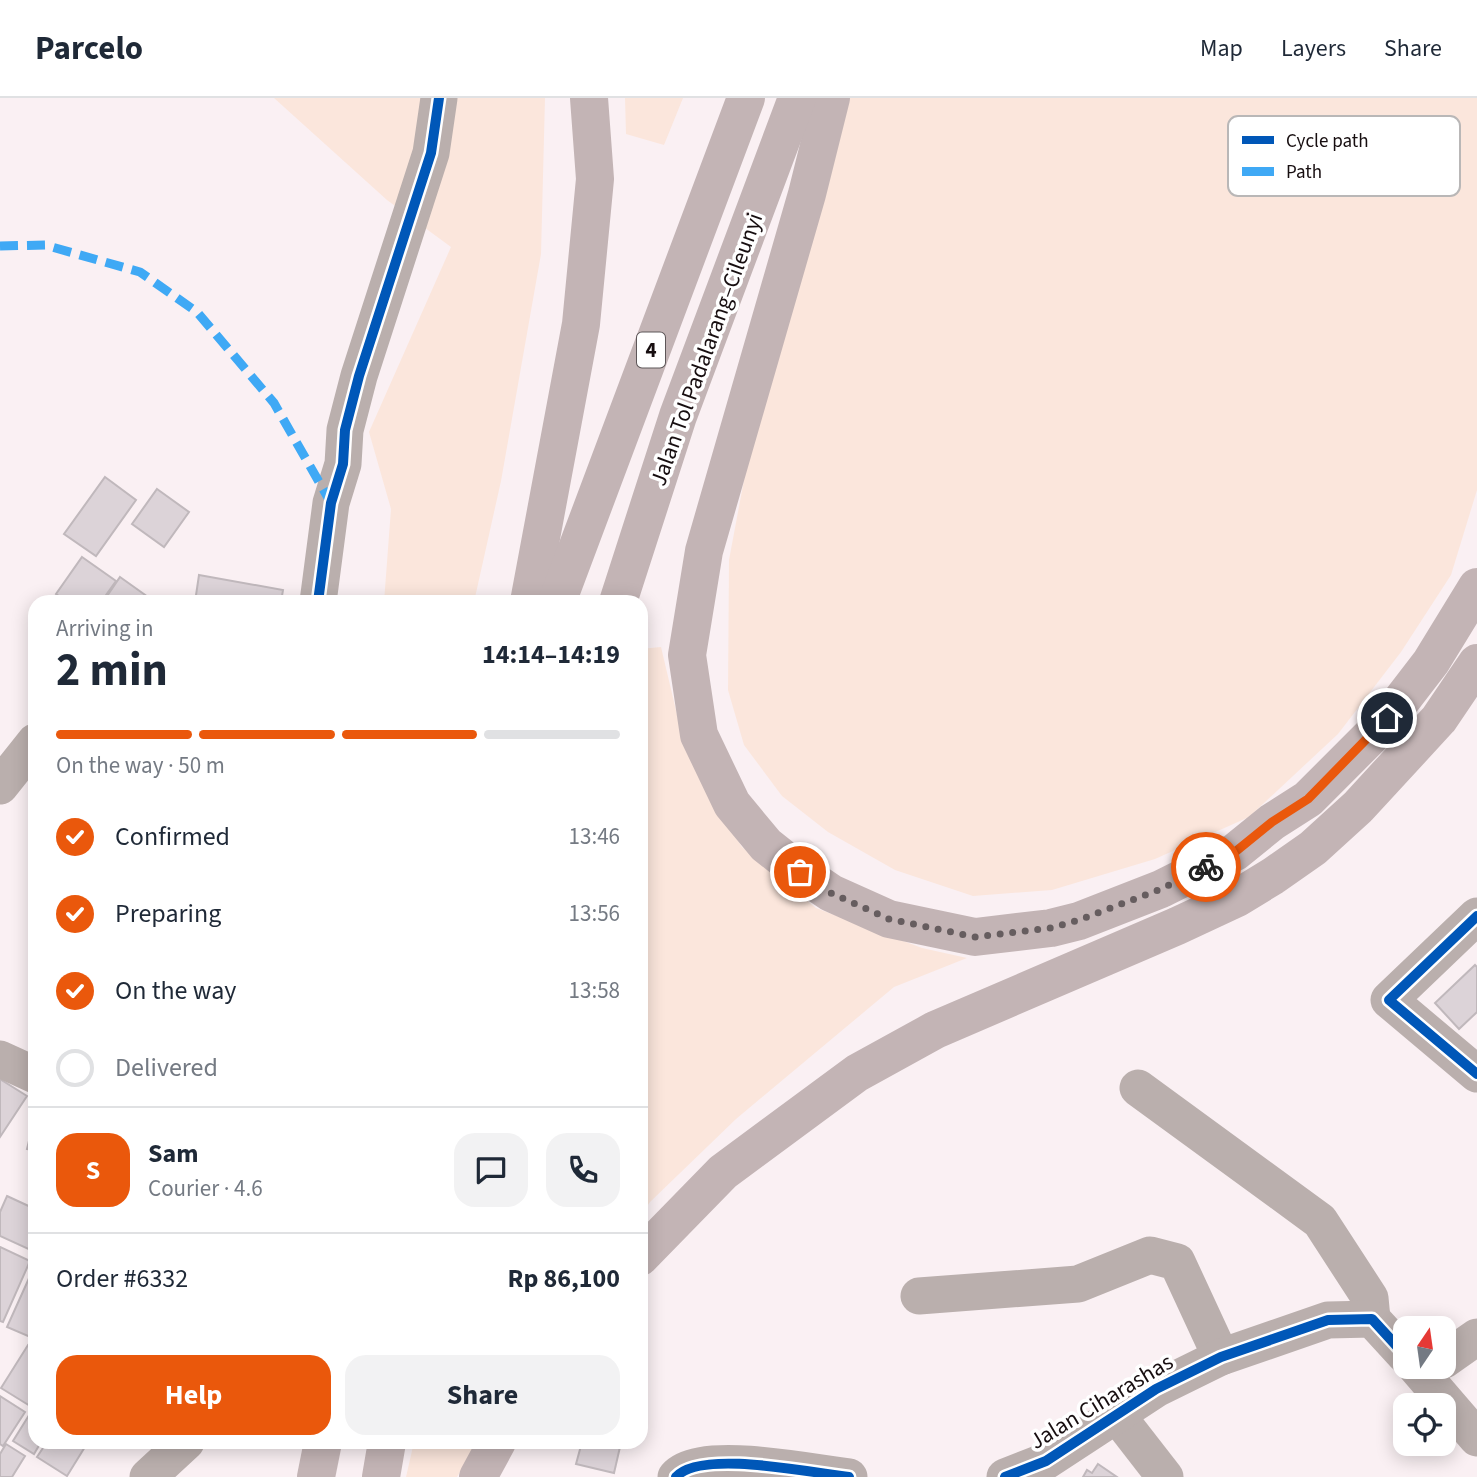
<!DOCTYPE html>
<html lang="en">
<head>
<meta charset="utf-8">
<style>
  :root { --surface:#fff; --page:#f2f2f3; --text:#1f2937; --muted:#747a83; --line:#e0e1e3; --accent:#ea580c }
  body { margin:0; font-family:"Source Sans 3",sans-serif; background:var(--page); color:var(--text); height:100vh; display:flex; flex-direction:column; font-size:26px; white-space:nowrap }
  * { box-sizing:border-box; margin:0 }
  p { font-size:23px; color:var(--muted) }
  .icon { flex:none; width:38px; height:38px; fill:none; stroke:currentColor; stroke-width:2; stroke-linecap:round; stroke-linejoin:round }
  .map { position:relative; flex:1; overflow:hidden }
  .panel { position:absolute; left:28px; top:497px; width:620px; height:854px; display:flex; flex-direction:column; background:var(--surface); border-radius:21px; box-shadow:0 4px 18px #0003 }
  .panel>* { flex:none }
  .needle { width:46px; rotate:13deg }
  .controls { position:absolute; left:1393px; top:1218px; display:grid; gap:14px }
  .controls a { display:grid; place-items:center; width:63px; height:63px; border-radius:14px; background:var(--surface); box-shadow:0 4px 18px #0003; font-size:35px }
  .pin { position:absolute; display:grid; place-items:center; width:60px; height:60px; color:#fff; margin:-30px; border:4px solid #fff; border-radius:50%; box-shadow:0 2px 7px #0007 }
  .courier { position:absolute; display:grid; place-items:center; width:70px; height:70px; margin:-35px; border:5px solid #ea580c; border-radius:50%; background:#fff; color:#222; box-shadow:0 2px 9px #0007 }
  .summary em { font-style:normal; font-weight:700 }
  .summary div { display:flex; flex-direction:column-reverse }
  .summary { display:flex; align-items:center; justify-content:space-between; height:119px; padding:0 28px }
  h1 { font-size:46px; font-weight:700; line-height:52px }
  .bar { display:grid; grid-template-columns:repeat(4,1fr); gap:10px 7px; align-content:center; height:84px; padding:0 28px }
  .bar i { height:9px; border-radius:5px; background:var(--line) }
  .bar .selected { background:var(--accent) }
  .bar p { grid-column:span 4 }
  .line { display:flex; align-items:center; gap:18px; padding:0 28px; border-top:2px solid var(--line) }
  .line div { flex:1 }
  .round { display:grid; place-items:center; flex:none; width:74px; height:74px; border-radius:21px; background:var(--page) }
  ol { padding:0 28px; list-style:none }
  li { display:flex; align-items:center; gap:21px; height:77px }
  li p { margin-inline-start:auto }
  li .icon { padding:7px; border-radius:50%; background:var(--accent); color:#fff; stroke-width:4 }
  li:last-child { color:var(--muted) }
  li i { width:38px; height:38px; border:4px solid var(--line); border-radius:50% }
  .cta { display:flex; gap:14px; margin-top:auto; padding:14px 28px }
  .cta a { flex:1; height:80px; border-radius:21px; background:var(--accent); color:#fff; font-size:28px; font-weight:700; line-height:80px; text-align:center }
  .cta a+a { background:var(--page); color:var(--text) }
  header { display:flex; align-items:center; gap:42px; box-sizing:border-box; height:98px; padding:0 35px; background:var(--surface); border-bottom:2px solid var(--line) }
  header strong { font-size:33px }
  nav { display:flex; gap:38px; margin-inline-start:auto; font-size:24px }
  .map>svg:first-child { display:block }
  .green { fill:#fbe6dc }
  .building { fill:#dcd3d8; stroke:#c0b8bc; stroke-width:2 }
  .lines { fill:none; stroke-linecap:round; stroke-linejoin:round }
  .minor { stroke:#baafad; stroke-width:37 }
  .highway { stroke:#c3b4b5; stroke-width:38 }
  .quiet { stroke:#3fa9f5; stroke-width:9; stroke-dasharray:18 9; stroke-linecap:butt }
  .cycleway-casing { stroke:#fff; stroke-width:15 }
  .cycleway { stroke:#0057b8; stroke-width:10 }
  .done { stroke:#665d5f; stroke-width:7; stroke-dasharray:0 12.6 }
  .route { stroke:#ea580c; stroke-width:9 }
  .labels { text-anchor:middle; stroke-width:7; stroke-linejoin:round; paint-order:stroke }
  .shield { fill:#fff; stroke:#5d5658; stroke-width:2 }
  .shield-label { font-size:21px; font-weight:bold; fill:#170e10 }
  .street-label { font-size:23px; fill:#170e10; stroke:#fff }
  .key { fill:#fff; stroke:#b9b7b7; stroke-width:2 }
  .key-label { font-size:19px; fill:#170e10 }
</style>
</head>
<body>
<header>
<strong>Parcelo</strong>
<nav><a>Map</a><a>Layers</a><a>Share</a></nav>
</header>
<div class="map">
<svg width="1477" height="1379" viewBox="0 0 1477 1379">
  <rect width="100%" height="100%" fill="#faf0f3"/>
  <g class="green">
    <polygon points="274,0 545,0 541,156 501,383 474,504 384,504 391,411 369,334 451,149 387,102"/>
    <polygon points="625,0 683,0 664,47 626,36"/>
    <polygon points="848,0 1477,0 1477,392 1451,477 1401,554 1338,636 1249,719 1155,761 1052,792 973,798 895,772 828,734 782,698 744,647 728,592 729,462 750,350"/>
    <polygon points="661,549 679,625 707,695 742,749 816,810 922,850 967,860 894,889 736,1021 650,1104 641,1117 640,551"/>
    <polygon points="414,1344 478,1344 457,1379 406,1379"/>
  </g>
  <g class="building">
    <polygon points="105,379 136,402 96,458 64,436"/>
    <polygon points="157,391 189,414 164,449 132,426"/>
    <polygon points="82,459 116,483 101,504 67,504 56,496"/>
    <polygon points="199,477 283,492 281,504 195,504"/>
    <polygon points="120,479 155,504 103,504"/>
    <polygon points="1475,867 1477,869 1477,914 1459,931 1435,905"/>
    <polygon points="0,981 27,998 0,1039"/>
    <polygon points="35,1018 35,1053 27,1051"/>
    <polygon points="7,1098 35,1111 35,1154 0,1138 0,1114"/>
    <polygon points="0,1149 30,1163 3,1224 0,1223"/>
    <polygon points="30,1178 35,1181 35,1241 7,1229"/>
    <polygon points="28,1247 35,1251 35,1311 1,1290"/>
    <polygon points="0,1298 25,1314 3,1348 0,1346"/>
    <polygon points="31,1314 35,1316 35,1344 41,1344 34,1356 13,1343"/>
    <polygon points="47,1344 88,1344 67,1378 37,1359"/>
    <polygon points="582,1344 599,1344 620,1349 614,1375 576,1366"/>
    <polygon points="6,1346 25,1358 12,1379 0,1379 0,1356"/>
    <polygon points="1098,1366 1117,1379 1083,1379 1087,1372 1092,1375"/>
  </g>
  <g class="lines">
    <g class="minor">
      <polyline points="318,504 331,405 343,366 345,332 359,278 431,55 439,0"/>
      <polyline points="0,688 35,644"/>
      <polyline points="1477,818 1389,902 1477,976"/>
      <polyline points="0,961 35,977"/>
      <polyline points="1138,990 1320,1123 1370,1200 1372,1221"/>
      <polyline points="919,1198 1078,1186 1150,1157 1177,1164 1221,1259"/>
      <polyline points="1444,1262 1477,1239"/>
      <polyline points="1416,1269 1477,1340"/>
      <polyline points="1116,1316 1165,1379"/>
      <polyline points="148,1379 186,1344"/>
      <path d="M676 1379C700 1351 813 1375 849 1379"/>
      <polyline points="1005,1379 1046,1363 1156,1291 1221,1259 1328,1222 1372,1221 1405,1257"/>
    </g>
    <g class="highway">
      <polyline points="831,0 807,96 704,453 687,557 699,637 732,706 766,747 800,774 831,795 889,821 975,839 1051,830 1079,823 1161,791 1235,754 1272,724 1308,701 1373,636 1401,603 1431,564 1477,489"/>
      <polyline points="529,504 581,226 595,81 589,0"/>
      <polyline points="557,504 746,0"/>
      <polyline points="618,504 678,318 797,0"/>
      <polyline points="640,1159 723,1074 857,975 935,932 1177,828 1237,800 1273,778 1313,750 1358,709 1439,621 1477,565"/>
      <polyline points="316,1379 323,1344"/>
      <polyline points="381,1379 387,1344"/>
      <polyline points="478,1379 497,1344"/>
    </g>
    <polyline class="quiet" points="0,148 45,147 140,174 197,214 274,305 331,405"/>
    <defs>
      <g id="cycleway">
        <polyline points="318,504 331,405 343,366 345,332 359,278 431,55 439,0"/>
        <polyline points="1477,818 1389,902 1477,976"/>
        <path d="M676 1379C700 1351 813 1375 849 1379"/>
        <polyline points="1005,1379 1046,1363 1156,1291 1221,1259 1328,1222 1372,1221 1405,1257"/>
      </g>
    </defs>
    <use href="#cycleway" class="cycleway-casing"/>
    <use href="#cycleway" class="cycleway"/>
  </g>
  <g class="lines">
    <polyline class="done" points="800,774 831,795 889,821 975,839 1051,830 1079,822 1161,791 1206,769"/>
    <polyline class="route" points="1206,769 1235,754 1272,724 1308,701 1387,620"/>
  </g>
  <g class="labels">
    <rect class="shield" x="637" y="234.5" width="28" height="35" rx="5"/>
    <g class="shield-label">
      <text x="651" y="259">4</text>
    </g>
    <g class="street-label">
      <text transform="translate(706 251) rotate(-70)" y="8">Jalan Tol Padalarang–Cileunyi</text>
      <text transform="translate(1101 1303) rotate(-31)" y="8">Jalan Ciharashas</text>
    </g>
  </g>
  <rect x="1228" y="18" width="232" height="80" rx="10" class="key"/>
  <rect x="1242" y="38" width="32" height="8" fill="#0057b8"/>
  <rect x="1242" y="69" width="32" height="9" fill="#3fa9f5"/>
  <g class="key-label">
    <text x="1286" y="49">Cycle path</text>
    <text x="1286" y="80">Path</text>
  </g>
</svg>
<div class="controls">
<a><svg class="needle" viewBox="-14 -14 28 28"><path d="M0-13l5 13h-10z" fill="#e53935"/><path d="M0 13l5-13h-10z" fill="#747a83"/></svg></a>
<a><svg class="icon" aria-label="locate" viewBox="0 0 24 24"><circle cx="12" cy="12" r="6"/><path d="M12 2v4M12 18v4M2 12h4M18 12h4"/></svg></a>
</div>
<div class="pin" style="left:800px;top:774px;background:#ea580c"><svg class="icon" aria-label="bag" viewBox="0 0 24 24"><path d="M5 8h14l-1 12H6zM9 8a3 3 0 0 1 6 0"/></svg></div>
<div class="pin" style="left:1387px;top:620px;background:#1f2937"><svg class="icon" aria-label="home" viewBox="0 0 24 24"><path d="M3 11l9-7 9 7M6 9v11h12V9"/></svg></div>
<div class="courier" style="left:1206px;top:769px"><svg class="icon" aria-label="bike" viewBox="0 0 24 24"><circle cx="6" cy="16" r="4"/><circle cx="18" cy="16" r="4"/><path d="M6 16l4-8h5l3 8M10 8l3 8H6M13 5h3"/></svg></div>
<section class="panel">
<div class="summary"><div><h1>2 min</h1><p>Arriving in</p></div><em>14:14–14:19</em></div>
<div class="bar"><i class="selected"></i><i class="selected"></i><i class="selected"></i><i></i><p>On the way · 50 m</p></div>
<ol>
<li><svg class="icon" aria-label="check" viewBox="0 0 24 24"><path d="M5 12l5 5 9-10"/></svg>Confirmed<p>13:46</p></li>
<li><svg class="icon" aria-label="check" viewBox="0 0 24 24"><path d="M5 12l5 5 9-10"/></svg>Preparing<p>13:56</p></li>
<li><svg class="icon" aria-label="check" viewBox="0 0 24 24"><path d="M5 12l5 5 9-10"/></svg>On the way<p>13:58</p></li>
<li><i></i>Delivered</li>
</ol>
<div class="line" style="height:126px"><b class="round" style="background:var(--accent);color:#fff">S</b><div><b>Sam</b><p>Courier · 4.6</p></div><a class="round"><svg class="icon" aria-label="chat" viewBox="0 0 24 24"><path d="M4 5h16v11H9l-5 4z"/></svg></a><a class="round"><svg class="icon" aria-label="phone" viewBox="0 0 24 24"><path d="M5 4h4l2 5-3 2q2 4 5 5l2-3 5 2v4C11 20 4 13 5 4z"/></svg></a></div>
<div class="line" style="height:91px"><div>Order #6332</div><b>Rp 86,100</b></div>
<div class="cta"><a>Help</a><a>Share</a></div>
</section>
</div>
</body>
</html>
